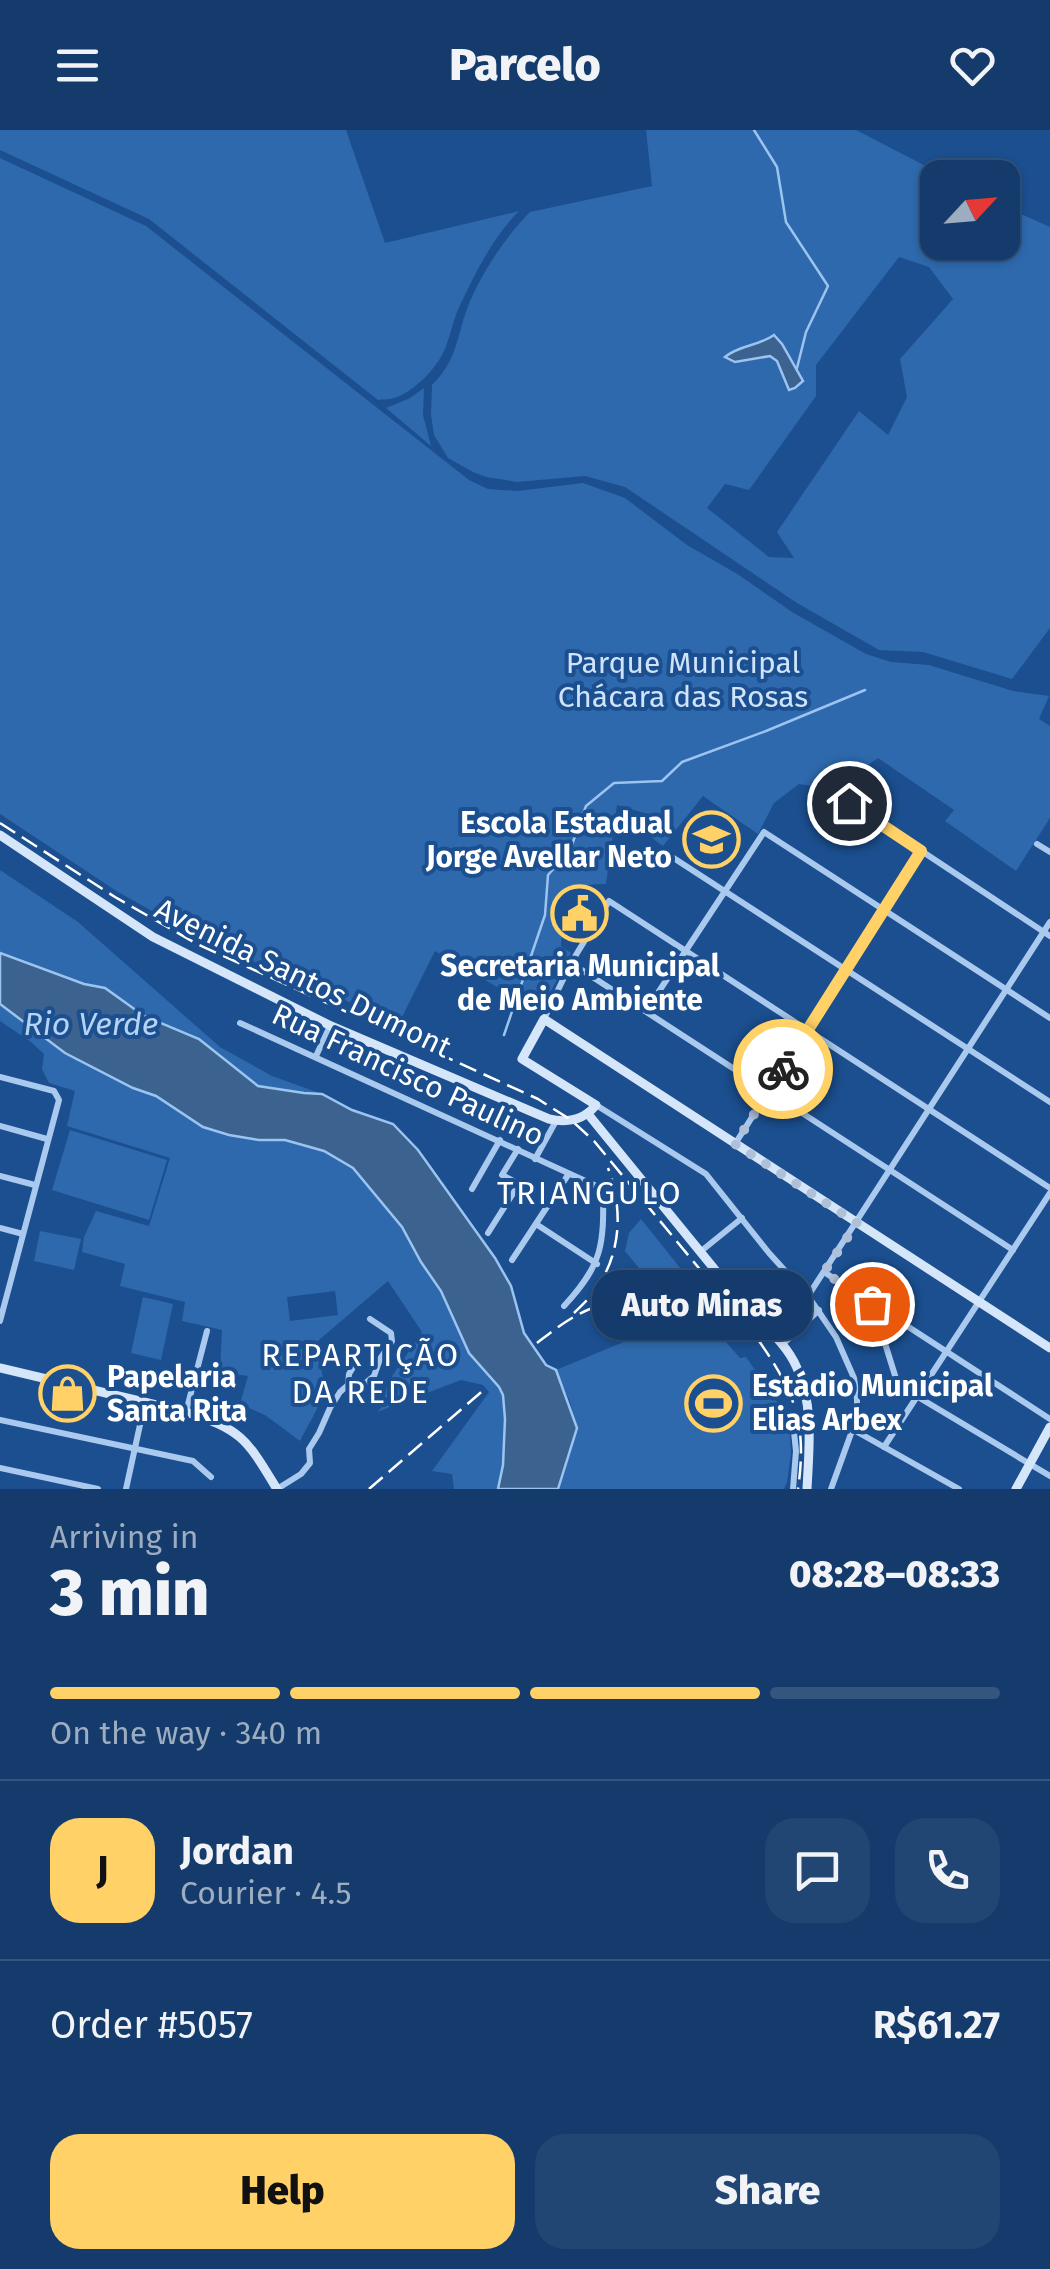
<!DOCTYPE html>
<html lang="en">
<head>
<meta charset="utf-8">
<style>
  :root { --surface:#143b6b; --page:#214673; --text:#f1f3f6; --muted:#9dadc1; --line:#33557e; --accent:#ffd166 }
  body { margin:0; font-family:"Fira Sans",sans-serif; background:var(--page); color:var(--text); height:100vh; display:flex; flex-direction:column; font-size:38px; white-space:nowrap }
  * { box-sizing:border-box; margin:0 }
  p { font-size:32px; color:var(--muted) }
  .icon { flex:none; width:55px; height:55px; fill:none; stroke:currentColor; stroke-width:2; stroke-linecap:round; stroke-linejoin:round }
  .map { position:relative; height:1359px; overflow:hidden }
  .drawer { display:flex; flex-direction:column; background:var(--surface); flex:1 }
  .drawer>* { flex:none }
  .needle { width:65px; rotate:64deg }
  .controls { position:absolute; left:920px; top:30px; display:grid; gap:20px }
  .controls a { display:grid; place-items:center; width:100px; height:100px; border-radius:20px; background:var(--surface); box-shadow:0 2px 8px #0004,0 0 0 2px var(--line); font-size:50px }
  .pin { position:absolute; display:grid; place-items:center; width:85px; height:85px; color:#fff; margin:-42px; border:5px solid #fff; border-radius:50%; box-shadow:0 2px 10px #0007 }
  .courier { position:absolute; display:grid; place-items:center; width:100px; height:100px; margin:-50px; border:8px solid #ffd166; border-radius:50%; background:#fff; color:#222; box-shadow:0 2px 12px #0007 }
  .bubble { position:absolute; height:70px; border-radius:30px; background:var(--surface); box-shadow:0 2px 8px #0004,0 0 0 2px var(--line); font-size:32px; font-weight:800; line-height:70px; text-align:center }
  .head em { font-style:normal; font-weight:800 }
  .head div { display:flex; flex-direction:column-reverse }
  .head { display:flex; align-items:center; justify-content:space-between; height:170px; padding:0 50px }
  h1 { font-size:65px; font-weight:800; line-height:75px }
  .bar { display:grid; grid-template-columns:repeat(4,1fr); gap:15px 10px; align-content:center; height:120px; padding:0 50px }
  .bar i { height:12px; border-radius:8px; background:var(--line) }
  .bar .selected { background:var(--accent) }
  .bar p { grid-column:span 4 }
  .line { display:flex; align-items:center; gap:25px; padding:0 50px; border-top:2px solid var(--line) }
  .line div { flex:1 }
  .round { display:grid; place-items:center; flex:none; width:105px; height:105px; border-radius:30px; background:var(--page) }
  .cta { display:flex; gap:20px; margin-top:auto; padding:20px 50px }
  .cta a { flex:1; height:115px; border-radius:30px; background:var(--accent); color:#111; font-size:40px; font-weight:800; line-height:115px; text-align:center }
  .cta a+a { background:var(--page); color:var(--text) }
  header { display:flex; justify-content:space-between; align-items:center; height:130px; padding:0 50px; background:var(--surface); font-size:45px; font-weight:800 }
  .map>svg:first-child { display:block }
  .green { fill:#2e69ad; fill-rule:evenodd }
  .water { fill:#3c6290; stroke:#9cc4f0; stroke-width:2.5 }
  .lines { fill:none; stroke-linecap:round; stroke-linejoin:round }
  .stream { stroke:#9cc4f0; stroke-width:2.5 }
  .street { stroke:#a9c9ee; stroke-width:6 }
  .secondary { stroke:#d6e6fa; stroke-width:9 }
  .rail { stroke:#fff; stroke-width:2.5; stroke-dasharray:18 8; stroke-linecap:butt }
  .done { stroke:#afc1d8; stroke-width:10; stroke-dasharray:0 18 }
  .route { stroke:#ffd166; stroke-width:12 }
  .labels { text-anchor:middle; stroke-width:8; stroke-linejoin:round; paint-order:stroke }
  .park-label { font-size:30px; fill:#cfe3fa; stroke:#1b4f8f }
  .poi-label { font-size:30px; font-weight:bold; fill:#fff; stroke:#1b4f8f; text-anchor:start }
  .street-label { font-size:30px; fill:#fff; stroke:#1b4f8f }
  .water-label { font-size:32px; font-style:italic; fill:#b5d3f5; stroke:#1b4f8f }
  .neighbourhood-label { font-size:32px; letter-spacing:2.5px; fill:#fff; stroke:#1b4f8f }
</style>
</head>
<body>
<header><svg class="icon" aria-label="menu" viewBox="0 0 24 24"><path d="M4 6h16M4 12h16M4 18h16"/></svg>Parcelo<svg class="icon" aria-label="heart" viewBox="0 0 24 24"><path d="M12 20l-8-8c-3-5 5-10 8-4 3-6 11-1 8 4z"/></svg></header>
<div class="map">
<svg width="1050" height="1359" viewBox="0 0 1050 1359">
  <rect width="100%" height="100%" fill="#1b4f8f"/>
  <g class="green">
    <path d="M0 0H346L385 113 519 81C492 108 473 147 457 182 452 194 450 207 445 219 437 238 414 262 394 268 389 270 384 269 378 270L149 89 0 20Z"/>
    <path d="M646 0H856L947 47 938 48V112H1002L1003 76 1050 97V498L1012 549 923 522 879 520 797 473 625 357 585 346 517 352 486 347 473 342 448 328 434 305 431 285 432 255C458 229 456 208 468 176 481 144 505 107 530 82L652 56ZM899 127 929 137 953 169 900 229 907 267 888 305 859 281 777 402 794 428 769 427 707 378 725 354 749 360 816 266V235ZM774 206 782 214 803 251 789 260 777 231 770 225 741 230 728 223 766 211Z"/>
    <path d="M0 28 146 96 469 350 488 359 518 361 583 353 625 368 687 415 739 445 792 482 866 524 891 532 929 535 1013 561 1049 566 1039 589 1050 596V688L1016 741 945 691 954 680 878 628 833 659 799 654 774 673 758 704 703 666 663 716 648 705 644 683 617 675 606 754C605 754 590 754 589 755 565 762 563 796 561 816L571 823 540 882 435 821 399 893 209 813 118 762 0 684Z"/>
    <polygon points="424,258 423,285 431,316 386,278 410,268"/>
    <polygon points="0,740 78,792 220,917 272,946 322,964 304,963 258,956 199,909 144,886 105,858 84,854 0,823"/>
    <path d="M0 874 65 923 133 958 156 966 203 997 259 1010H285L325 1021 353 1038 402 1097 421 1132 441 1161 469 1223 499 1257 503 1265 505 1289 503 1335 498 1359H454L452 1344 432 1341 489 1262 483 1255 461 1250 377 1282 382 1277 388 1252 422 1202 388 1151 312 1216C334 1261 321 1270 300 1311L265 1285 240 1274 248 1246 220 1242 222 1200 182 1191 185 1172 120 1156 125 1134 82 1122 84 1107 96 1081 149 1096 170 1028 67 996 75 961 49 953 42 939 44 924 31 912 0 891ZM335 1161 338 1185 290 1191 287 1167Z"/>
    <polygon points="70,1000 167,1030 149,1090 52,1060"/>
    <polygon points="641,1089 685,1144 670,1155 653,1155 625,1121 629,1103"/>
    <polygon points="40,1101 81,1109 74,1140 34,1131"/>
    <polygon points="143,1167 173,1174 161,1230 131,1223"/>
    <polygon points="691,1184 704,1187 740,1228 746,1227 789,1289 791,1324 787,1352 784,1359 558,1359 577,1298 570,1272 556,1240"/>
  </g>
  <g class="water">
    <path d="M774 205 782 214 803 251 795 258 789 260 777 231 770 226 735 232 725 227C739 215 759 216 774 205Z"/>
    <polygon points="0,823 84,854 105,858 144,886 199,909 258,956 304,963 322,964 352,980 393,994 418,1020 495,1128 511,1156 524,1203 546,1235 556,1240 577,1298 558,1359 498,1359 503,1335 505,1289 503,1265 499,1257 469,1223 441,1161 421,1132 402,1097 353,1038 324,1021 285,1010 259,1010 229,1005 203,997 156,966 133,958 65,923 0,874"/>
  </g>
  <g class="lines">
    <g class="stream">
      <polyline points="754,0 777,37 786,92 828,156 806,202 797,238"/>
      <polyline points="504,905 545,785 548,745 570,720 586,676 614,653 662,651 682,632 766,601 865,560"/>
    </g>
    <g class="street">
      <polyline points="849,673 1050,806"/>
      <polyline points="1037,714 1050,722"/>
      <polyline points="672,727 1050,972"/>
      <polyline points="571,833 1013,1120"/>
      <polyline points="646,881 764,702 1050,888"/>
      <polyline points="544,889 571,833 609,771 1050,1058"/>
      <path d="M240 893 603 1059C604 1115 603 1134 564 1176"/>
      <polyline points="316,926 330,896"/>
      <polyline points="0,947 54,961 59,970 0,1191"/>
      <polyline points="596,975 706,1044 769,1123 808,1166 836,1207 854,1248 857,1269 857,1287 831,1359"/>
      <polyline points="0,996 47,1009"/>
      <polyline points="735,1014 921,721"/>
      <polyline points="535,1029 556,991"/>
      <polyline points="0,1046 35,1055"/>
      <polyline points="472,1059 500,1010"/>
      <polyline points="536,1094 597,1134"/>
      <polyline points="0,1098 23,1104"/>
      <polyline points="488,1103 519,1054 502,1045 518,1019"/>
      <polyline points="700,1122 742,1088"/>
      <polyline points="512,1130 568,1045"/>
      <polyline points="824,1142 1050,1289"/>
      <polyline points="808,1166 1050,792"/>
      <polyline points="873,1175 898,1255 1050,1346"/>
      <polyline points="784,1213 819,1180"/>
      <polyline points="348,1255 358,1259 374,1246 380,1229 392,1211 391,1203 370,1189"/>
      <polyline points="186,1282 207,1201"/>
      <polyline points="0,1290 193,1331 211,1347"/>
      <polyline points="793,1293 796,1321 793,1359"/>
      <polyline points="852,1299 959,1359"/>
      <polyline points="884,1317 1050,1063"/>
      <polyline points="0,1338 98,1359"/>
      <polyline points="126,1359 145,1272"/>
      <polyline points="277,1359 301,1344 310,1333 309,1319 319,1303 330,1278 340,1262 348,1255 349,1244 357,1231 352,1228"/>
    </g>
    <g class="secondary">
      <path d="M0 705 153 807 331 896 549 989C567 993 584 990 596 975L522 929 544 889 1050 1218"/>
      <path d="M588 984C638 1045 688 1107 738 1168 758 1193 784 1208 797 1238 814 1275 809 1319 807 1359"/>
      <path d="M0 1238 186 1282C243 1300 247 1310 277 1359"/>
      <polyline points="1016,1359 1050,1297"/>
    </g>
    <g class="rail">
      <path d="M0 693 115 767 197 814 538 969 571 990 594 1011 759 1211C796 1264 807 1295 798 1359"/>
      <path d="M574 1183C583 1174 594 1164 600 1153 622 1117 622 1076 608 1038"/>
      <path d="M537 1213C554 1200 570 1187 590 1179 639 1158 695 1165 739 1194"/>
      <polyline points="369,1359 486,1258"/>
    </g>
  </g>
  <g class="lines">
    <polyline class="done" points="783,939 735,1014 857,1093 824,1142 872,1174"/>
    <polyline class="route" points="783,939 921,721 849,673"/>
  </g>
  <defs>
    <symbol id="school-ring" viewBox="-11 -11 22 22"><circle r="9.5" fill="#1b4f8f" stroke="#ffd166" stroke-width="1.5"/><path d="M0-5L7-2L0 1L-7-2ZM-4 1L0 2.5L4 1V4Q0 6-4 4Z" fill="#ffd166"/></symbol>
    <symbol id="civic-ring" viewBox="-11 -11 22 22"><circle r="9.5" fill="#1b4f8f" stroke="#ffd166" stroke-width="1.5"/><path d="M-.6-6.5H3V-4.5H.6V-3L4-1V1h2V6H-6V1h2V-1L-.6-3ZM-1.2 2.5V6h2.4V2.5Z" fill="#ffd166"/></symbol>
    <symbol id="shop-ring" viewBox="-11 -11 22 22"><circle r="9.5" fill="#1b4f8f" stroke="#ffd166" stroke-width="1.5"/><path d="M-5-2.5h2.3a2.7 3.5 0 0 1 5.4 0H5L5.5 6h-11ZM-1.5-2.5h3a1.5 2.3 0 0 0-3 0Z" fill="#ffd166"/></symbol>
    <symbol id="stadium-ring" viewBox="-11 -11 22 22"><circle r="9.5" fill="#1b4f8f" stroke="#ffd166" stroke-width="1.5"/><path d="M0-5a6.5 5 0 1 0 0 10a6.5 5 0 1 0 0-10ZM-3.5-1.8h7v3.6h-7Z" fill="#ffd166"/></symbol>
  </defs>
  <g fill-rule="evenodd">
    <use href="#school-ring" x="680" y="678" width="63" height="63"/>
    <use href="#civic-ring" x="548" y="752" width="63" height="63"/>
    <use href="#shop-ring" x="36" y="1232" width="63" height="63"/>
    <use href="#stadium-ring" x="682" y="1242" width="63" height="63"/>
  </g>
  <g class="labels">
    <g class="park-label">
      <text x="683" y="543">Parque Municipal<tspan x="683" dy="34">Chácara das Rosas</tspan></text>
    </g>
    <g class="poi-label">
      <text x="672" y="703" text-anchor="end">Escola Estadual<tspan x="672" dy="34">Jorge Avellar Neto</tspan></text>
      <text x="580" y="846" text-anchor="middle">Secretaria Municipal<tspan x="580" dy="34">de Meio Ambiente</tspan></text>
      <text x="107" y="1257">Papelaria<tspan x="107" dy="34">Santa Rita</tspan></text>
      <text x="752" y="1266">Estádio Municipal<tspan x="752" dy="34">Elias Arbex</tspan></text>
    </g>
    <g class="street-label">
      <text transform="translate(303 848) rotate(26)" y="10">Avenida Santos Dumont</text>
      <text transform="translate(408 945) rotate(25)" y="10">Rua Francisco Paulino</text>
    </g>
    <g class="water-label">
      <text x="91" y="905">Rio Verde</text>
    </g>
    <g class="neighbourhood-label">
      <text x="590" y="1074">TRIANGULO</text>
      <text x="361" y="1236">REPARTIÇÃO<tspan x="361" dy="37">DA REDE</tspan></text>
    </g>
  </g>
</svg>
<div class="controls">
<a><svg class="needle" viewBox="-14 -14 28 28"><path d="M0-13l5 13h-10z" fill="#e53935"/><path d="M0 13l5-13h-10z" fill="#9dadc1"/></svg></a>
</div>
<div class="pin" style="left:872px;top:1174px;background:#ea580c"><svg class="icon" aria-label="bag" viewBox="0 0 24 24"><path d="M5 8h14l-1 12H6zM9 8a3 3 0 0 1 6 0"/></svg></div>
<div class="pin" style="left:849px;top:673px;background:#1f2937"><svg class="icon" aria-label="home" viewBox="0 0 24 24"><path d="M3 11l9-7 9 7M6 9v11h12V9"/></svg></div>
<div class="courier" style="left:783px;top:939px"><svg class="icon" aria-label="bike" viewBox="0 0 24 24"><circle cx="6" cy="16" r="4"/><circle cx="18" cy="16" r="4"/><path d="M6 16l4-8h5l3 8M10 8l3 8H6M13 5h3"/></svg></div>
<div class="bubble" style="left:592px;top:1140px;width:220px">Auto Minas</div>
</div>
<section class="drawer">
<div class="head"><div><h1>3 min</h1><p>Arriving in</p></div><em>08:28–08:33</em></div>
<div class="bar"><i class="selected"></i><i class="selected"></i><i class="selected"></i><i></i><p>On the way · 340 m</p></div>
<div class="line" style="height:180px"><b class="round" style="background:var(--accent);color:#111">J</b><div><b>Jordan</b><p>Courier · 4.5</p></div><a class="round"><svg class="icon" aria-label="chat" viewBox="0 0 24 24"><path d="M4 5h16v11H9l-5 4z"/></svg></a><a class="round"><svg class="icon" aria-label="phone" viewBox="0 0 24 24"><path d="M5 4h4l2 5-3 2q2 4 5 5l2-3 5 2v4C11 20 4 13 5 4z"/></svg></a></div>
<div class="line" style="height:130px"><div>Order #5057</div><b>R$61.27</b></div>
<div class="cta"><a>Help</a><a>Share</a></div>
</section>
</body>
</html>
